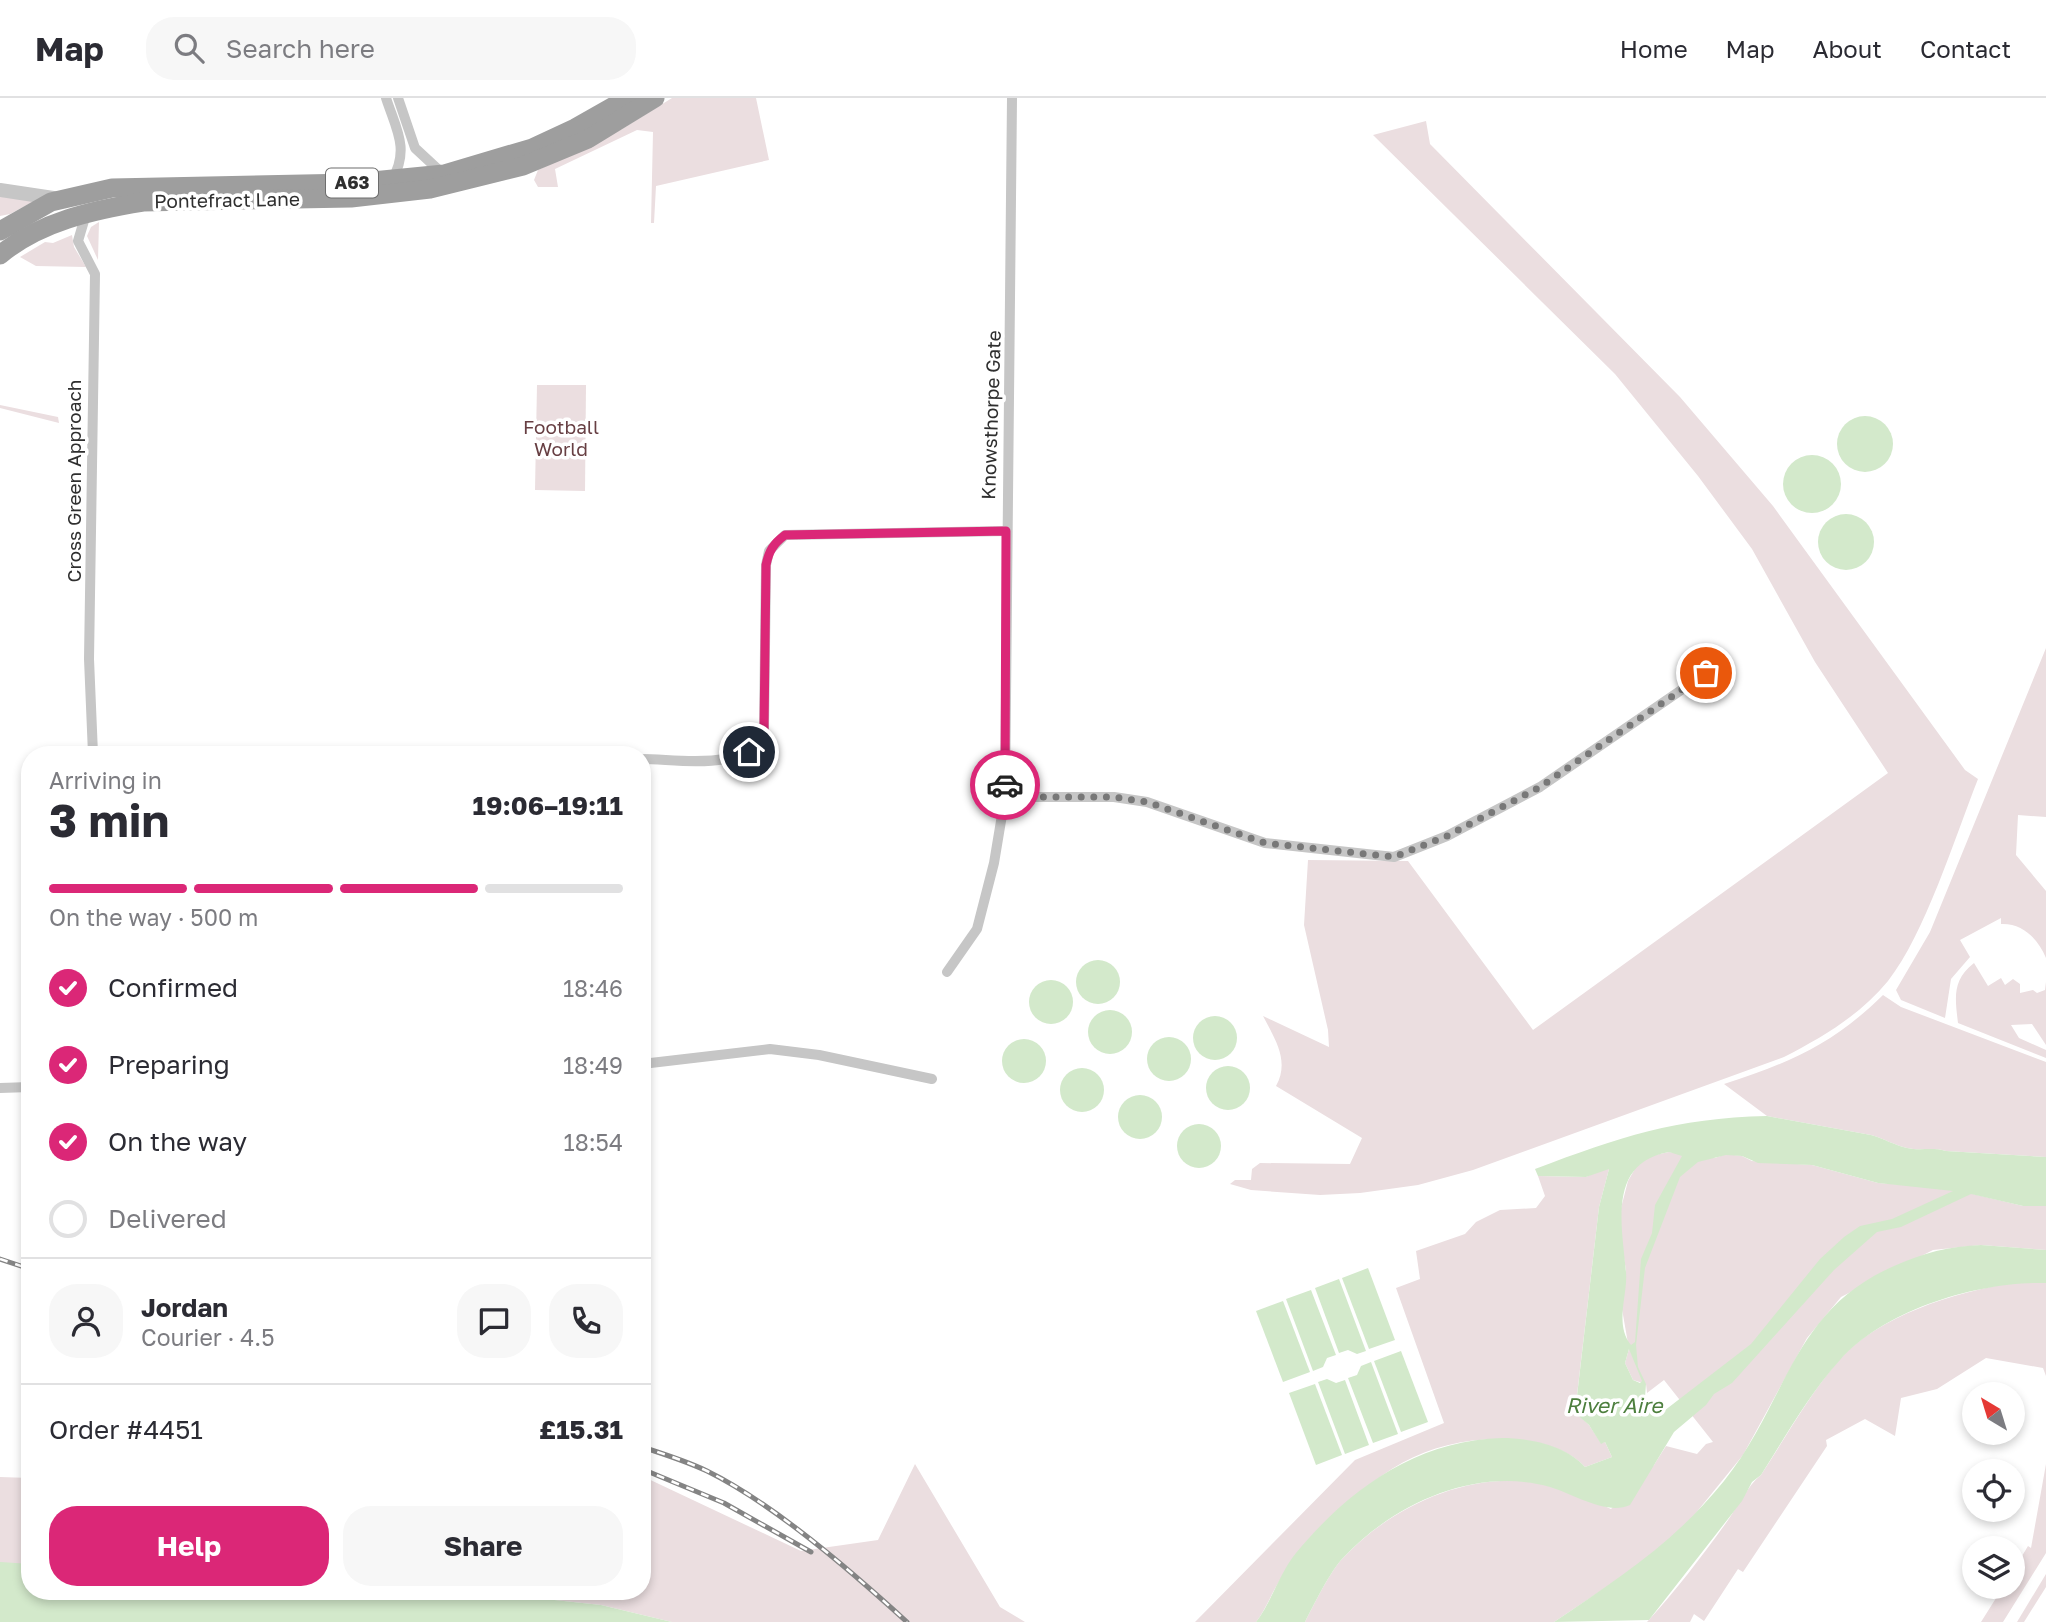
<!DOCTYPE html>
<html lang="en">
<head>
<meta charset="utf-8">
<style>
  :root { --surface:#fff; --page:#f7f7f7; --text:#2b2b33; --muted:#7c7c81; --line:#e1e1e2; --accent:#db2777 }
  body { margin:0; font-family:"Golos Text",sans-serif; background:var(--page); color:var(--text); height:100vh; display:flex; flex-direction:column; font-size:26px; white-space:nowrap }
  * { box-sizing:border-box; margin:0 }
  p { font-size:23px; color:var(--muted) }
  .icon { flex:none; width:38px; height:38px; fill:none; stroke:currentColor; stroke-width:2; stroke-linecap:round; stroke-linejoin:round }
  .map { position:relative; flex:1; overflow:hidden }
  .sheet { position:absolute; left:21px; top:648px; width:630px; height:854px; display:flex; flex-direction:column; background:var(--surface); border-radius:28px; box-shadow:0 4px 10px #0003 }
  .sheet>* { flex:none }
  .needle { width:46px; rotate:322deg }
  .buttons { position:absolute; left:1962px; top:1284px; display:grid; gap:14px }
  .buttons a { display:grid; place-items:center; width:63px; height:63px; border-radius:50%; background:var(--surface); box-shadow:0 4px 10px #0003; font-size:35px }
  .pin { position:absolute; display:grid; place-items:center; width:60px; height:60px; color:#fff; margin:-30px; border:4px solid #fff; border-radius:50%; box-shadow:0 2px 7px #0007 }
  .courier { position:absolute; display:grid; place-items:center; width:70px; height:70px; margin:-35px; border:5px solid #db2777; border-radius:50%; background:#fff; color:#222; box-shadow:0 2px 9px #0007 }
  .summary em { font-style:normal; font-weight:700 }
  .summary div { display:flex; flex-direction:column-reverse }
  .summary { display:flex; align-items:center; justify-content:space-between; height:119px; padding:0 28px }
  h1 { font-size:46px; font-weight:700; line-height:52px }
  .bar { display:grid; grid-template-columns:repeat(4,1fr); gap:10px 7px; align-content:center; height:84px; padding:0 28px }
  .bar i { height:9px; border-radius:5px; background:var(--line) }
  .bar .selected { background:var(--accent) }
  .bar p { grid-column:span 4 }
  .line { display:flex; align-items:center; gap:18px; padding:0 28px; border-top:2px solid var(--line) }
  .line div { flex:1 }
  .round { display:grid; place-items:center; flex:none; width:74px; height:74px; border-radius:28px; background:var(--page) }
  ol { padding:0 28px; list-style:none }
  li { display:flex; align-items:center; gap:21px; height:77px }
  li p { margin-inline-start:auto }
  li .icon { padding:7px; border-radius:50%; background:var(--accent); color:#fff; stroke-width:4 }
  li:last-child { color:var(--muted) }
  li i { width:38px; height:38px; border:4px solid var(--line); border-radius:50% }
  .action { display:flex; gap:14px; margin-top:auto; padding:14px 28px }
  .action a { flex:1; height:80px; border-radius:28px; background:var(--accent); color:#fff; font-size:28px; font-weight:700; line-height:80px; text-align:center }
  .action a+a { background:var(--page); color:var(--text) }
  header { display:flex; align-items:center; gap:42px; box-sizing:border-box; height:98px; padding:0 35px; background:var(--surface); border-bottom:2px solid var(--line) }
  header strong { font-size:33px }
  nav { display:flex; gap:38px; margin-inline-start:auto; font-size:24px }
  .search { width:490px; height:63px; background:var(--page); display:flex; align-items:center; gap:18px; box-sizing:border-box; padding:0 24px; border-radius:28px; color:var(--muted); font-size:26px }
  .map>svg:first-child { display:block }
  .green { fill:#ebdee0 }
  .water { fill:#d3e9cb; fill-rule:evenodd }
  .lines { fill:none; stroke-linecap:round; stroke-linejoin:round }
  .river { stroke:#d3e9cb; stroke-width:18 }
  .minor { stroke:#c6c6c6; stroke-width:10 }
  .tertiary { stroke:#c6c6c6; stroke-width:14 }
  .trunk { stroke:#9e9e9e; stroke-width:19 }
  .rail-casing { stroke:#848484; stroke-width:5 }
  .rail { stroke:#fff; stroke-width:2.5; stroke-dasharray:8; stroke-linecap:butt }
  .done { stroke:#787878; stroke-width:7; stroke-dasharray:0 12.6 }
  .route { stroke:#db2777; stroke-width:9 }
  .labels { text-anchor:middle; stroke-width:7; stroke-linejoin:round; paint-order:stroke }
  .shield { fill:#fff; stroke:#6d6d6d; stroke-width:2 }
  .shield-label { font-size:18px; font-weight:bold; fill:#2f2f2f }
  .street-label { font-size:19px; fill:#2f2f2f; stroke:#fff }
  .park-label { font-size:19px; fill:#673f43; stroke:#fff }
  .water-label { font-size:21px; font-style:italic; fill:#4d7f3e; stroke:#fff }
</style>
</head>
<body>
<header>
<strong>Map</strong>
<div class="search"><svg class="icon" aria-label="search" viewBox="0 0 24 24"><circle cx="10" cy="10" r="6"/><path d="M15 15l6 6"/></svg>Search here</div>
<nav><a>Home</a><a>Map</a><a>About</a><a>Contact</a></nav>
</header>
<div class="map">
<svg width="2046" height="1524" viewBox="0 0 2046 1524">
  <rect width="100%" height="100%" fill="#fff"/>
  <g class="green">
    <polygon points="672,0 756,0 769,62 656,88 654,125 651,125 653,34 637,32 555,71 558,89 538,89 534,82 538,72 622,31"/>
    <path d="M1426 23 1430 46 1680 299 1773 408 1965 672 1978 681C1955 739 1925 836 1888 883 1860 917 1823 939 1784 959L1473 1072 1418 1087 1360 1095 1320 1097 1251 1092 1230 1086 1235 1082H1251L1252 1071 1260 1065 1350 1066 1362 1040 1276 988C1290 963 1275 941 1263 918L1329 949 1328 932 1304 827 1308 762 1408 763 1533 932 1888 675 1815 564 1752 451 1698 378 1615 276 1373 37Z"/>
    <polygon points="0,98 40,100 10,116 0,118"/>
    <polygon points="99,124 98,162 87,138 91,129"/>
    <polygon points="72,137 74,149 86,169 36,168 20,159 45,144 53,145"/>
    <polygon points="537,287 586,287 585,393 535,392"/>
    <polygon points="0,307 58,319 59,325 0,310"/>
    <path d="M2046 550V719L2018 717 2016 757 2046 793V860C2038 841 2023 825 2001 826V820L1960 842 1970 859 1951 881 1945 920 1901 902 1896 892 1930 834Z"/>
    <path d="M1974 865 1988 888 2001 880 2005 887 2013 881 2020 886V895L2033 892 2037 895 2045 892 2046 884V947L2032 926 2011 927 2019 940 2046 952V960L1958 925C1955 900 1952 882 1974 865Z"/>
    <path d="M1883 897 1901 909 2046 964V1059L1946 1053C1933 1049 1920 1053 1907 1050 1894 1047 1885 1041 1871 1037L1767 1018 1724 986C1791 964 1832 947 1883 897Z"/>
    <path d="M1669 1054 1715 1060 1726 1056 1742 1058 1752 1063 1812 1067 1878 1085 1948 1090 2023 1108H2046V1152L1981 1147 1933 1152 1841 1199 1807 1240 1743 1357 1691 1421 1647 1462 1554 1524H1305C1313 1508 1331 1472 1343 1460 1387 1413 1455 1379 1520 1383 1550 1385 1584 1399 1611 1411L1654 1367 1666 1348 1697 1356 1706 1346 1713 1344 1664 1282 1647 1295 1646 1286 1633 1282 1625 1265 1629 1251 1622 1211 1626 1172 1620 1136 1621 1110 1628 1083 1636 1069 1650 1058Z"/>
    <path d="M1606 1069 1609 1071 1599 1109 1575 1314 1589 1327 1601 1345 1605 1344 1612 1359 1585 1369C1566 1348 1532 1342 1506 1341 1420 1339 1369 1379 1315 1441 1303 1454 1289 1467 1280 1482 1271 1496 1266 1511 1256 1524H1195L1355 1362 1444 1325 1396 1190 1420 1181 1416 1153 1465 1136 1476 1124 1500 1112 1536 1110 1545 1098 1538 1078 1586 1079Z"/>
    <path d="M2012 1185H2046V1278L2043 1270 1986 1260 1937 1291 1901 1300 1895 1338 1865 1321 1826 1342 1827 1348 1743 1474 1738 1471 1704 1523 1694 1516 1690 1524H1647C1675 1494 1702 1458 1726 1425 1737 1410 1748 1387 1761 1377 1786 1339 1809 1297 1839 1262 1878 1218 1955 1194 2012 1185Z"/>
    <polygon points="915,1366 1000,1509 1025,1524 672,1524 601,1507 470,1493 642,1493 642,1378 801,1453 878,1442"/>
    <polygon points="2046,1366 2046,1455 2003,1524 1981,1524 2003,1489 2012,1489 2013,1473 2028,1448 2031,1450"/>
    <polygon points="0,1379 30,1380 30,1477 0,1473"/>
    <polygon points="2046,1476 2046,1489 2024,1524 2017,1524"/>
  </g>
  <g class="water">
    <circle cx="1865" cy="346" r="28"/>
    <circle cx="1812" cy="386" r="29"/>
    <circle cx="1846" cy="444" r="28"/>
    <circle cx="1098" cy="884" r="22"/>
    <circle cx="1051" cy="904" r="22"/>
    <circle cx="1110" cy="934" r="22"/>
    <circle cx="1215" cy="940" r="22"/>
    <circle cx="1169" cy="961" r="22"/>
    <circle cx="1024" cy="963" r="22"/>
    <circle cx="1228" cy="990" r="22"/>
    <circle cx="1082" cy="992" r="22"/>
    <circle cx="1140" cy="1019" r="22"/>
    <path d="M1767 1018 1871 1037C1885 1041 1894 1047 1907 1050 1920 1053 1933 1049 1946 1053L2046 1059V1108H2023L1971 1096 1901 1129 1877 1134 1834 1172 1732 1285 1714 1296 1706 1307 1674 1334 1630 1407C1607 1418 1574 1396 1550 1389 1476 1368 1393 1406 1343 1460 1331 1472 1313 1508 1305 1524H1256C1272 1503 1279 1476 1296 1455 1349 1391 1417 1342 1502 1340 1529 1340 1566 1347 1585 1369L1612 1359 1605 1344 1601 1346 1589 1327 1575 1315 1599 1109 1609 1071 1586 1079 1538 1078 1535 1071C1620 1039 1675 1020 1767 1018ZM1669 1054 1682 1058 1655 1107 1652 1135 1641 1161 1635 1244 1631 1247C1614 1226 1628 1197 1626 1174 1622 1128 1607 1065 1669 1054ZM1726 1057 1742 1058 1758 1065 1812 1067 1878 1085 1953 1093 1892 1121 1860 1128 1844 1139 1820 1161 1751 1246 1660 1316 1645 1299 1646 1286 1638 1269 1636 1247 1645 1170 1680 1079 1698 1064ZM1629 1251 1642 1283 1640 1285 1633 1282 1625 1265Z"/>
    <circle cx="1199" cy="1048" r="22"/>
    <path d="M1981 1147 2046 1152V1185C1980 1183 1885 1211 1840 1262 1809 1296 1786 1338 1761 1377L1752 1384 1742 1403 1649 1522 1554 1524C1618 1481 1675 1444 1724 1383 1788 1303 1791 1213 1894 1168 1923 1155 1949 1148 1981 1147Z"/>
    <polygon points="1368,1170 1395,1242 1369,1251 1342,1180"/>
    <polygon points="1339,1181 1366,1253 1357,1256 1348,1252 1339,1255 1315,1190"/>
    <polygon points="1311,1192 1336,1257 1327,1260 1323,1269 1313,1273 1286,1201"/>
    <polygon points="1283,1203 1310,1274 1283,1284 1256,1213"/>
    <polygon points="1401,1253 1428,1324 1401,1334 1374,1263"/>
    <polygon points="1371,1264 1398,1336 1373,1345 1348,1280 1357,1277 1361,1268"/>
    <polygon points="1327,1281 1336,1285 1345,1282 1369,1347 1345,1356 1318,1284"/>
    <polygon points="1315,1286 1342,1357 1316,1367 1289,1295"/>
    <polygon points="0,1473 30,1477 30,1493 470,1493 601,1507 672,1524 0,1524"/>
  </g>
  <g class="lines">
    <polyline class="river" points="0,1473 30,1475"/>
    <g class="minor">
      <path d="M386 0C396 31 410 51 392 82"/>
      <polyline points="398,0 415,50 443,76"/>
      <polyline points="86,116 78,143 95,176 89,561 93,656"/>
      <polyline points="93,654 338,656"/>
      <path d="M642 661C680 661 749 675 764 632L766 467 769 453 785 437 1006 433"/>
      <polyline points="1005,699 1114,699 1147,704 1265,745 1394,759 1447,738 1540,689 1706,575"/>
      <polyline points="947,874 977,831 994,765 1005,699 1012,0"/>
      <polyline points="642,966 770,951 819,957 932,981"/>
      <polyline points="0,990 30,989"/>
    </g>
    <polyline class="tertiary" points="0,92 60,101"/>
    <g class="trunk">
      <polyline points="0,133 51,104 112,90 352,85 444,76 532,50 575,30 628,0"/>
      <path d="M0 157C39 124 93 112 143 104L351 100 430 91 523 68 588 41 655 0"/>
    </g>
    <defs>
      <g id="rail">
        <polyline points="0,1161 30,1171"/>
        <path d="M642 1349C664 1356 686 1363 707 1373 774 1406 851 1473 907 1524"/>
        <polyline points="642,1371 724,1405 811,1454"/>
      </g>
    </defs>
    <use href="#rail" class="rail-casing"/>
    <use href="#rail" class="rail"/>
  </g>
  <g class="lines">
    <polyline class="done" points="1005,687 1005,699 1114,699 1147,704 1265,745 1394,759 1447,738 1540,689 1706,575"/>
    <path class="route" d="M749 654 759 645 764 632 766 467C769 453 773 446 785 437L1006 433 1005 687"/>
  </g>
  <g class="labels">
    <rect class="shield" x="326" y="70.5" width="52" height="29" rx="5"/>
    <g class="shield-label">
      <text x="352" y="91">A63</text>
    </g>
    <g class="street-label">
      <text transform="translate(227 102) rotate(-1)" y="7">Pontefract Lane</text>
      <text transform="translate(991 317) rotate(-88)" y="7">Knowsthorpe Gate</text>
      <text transform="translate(74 383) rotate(-90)" y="7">Cross Green Approach</text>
    </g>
    <g class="park-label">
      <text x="561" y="336">Football<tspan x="561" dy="22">World</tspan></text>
    </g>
    <g class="water-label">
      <text x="1614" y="1315">River Aire</text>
    </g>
  </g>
</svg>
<div class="buttons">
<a><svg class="needle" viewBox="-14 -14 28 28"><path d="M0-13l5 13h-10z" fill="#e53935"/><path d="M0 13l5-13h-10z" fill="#7c7c81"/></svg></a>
<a><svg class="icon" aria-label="locate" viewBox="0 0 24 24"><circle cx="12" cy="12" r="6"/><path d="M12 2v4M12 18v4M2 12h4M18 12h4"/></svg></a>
<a><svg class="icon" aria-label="layers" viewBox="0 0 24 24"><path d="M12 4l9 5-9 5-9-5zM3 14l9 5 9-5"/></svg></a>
</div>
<div class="pin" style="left:1706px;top:575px;background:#ea580c"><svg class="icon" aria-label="bag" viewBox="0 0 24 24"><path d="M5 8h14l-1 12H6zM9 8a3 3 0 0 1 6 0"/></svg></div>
<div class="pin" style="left:749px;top:654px;background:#1f2937"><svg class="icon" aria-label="home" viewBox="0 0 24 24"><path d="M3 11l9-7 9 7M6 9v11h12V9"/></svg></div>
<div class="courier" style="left:1005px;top:687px"><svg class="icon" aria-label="car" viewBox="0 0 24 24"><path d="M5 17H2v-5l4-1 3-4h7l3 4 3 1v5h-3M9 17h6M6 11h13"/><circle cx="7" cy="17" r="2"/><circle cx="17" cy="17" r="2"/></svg></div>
<section class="sheet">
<div class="summary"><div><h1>3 min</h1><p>Arriving in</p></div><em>19:06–19:11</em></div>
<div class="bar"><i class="selected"></i><i class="selected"></i><i class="selected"></i><i></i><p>On the way · 500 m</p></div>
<ol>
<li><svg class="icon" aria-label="check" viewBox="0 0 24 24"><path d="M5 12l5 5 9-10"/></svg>Confirmed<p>18:46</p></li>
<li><svg class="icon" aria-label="check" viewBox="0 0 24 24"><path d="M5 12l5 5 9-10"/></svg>Preparing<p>18:49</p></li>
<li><svg class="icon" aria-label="check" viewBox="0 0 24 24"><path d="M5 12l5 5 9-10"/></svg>On the way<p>18:54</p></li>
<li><i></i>Delivered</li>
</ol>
<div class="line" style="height:126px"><a class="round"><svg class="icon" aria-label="person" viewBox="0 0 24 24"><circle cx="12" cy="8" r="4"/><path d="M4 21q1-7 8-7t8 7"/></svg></a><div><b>Jordan</b><p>Courier · 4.5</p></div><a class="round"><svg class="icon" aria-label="chat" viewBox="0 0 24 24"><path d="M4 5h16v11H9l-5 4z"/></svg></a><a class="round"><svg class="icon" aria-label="phone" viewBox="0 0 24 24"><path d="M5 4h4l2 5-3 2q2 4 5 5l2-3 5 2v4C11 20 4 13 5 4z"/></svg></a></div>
<div class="line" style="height:91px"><div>Order #4451</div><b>£15.31</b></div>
<div class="action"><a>Help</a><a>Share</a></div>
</section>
</div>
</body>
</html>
